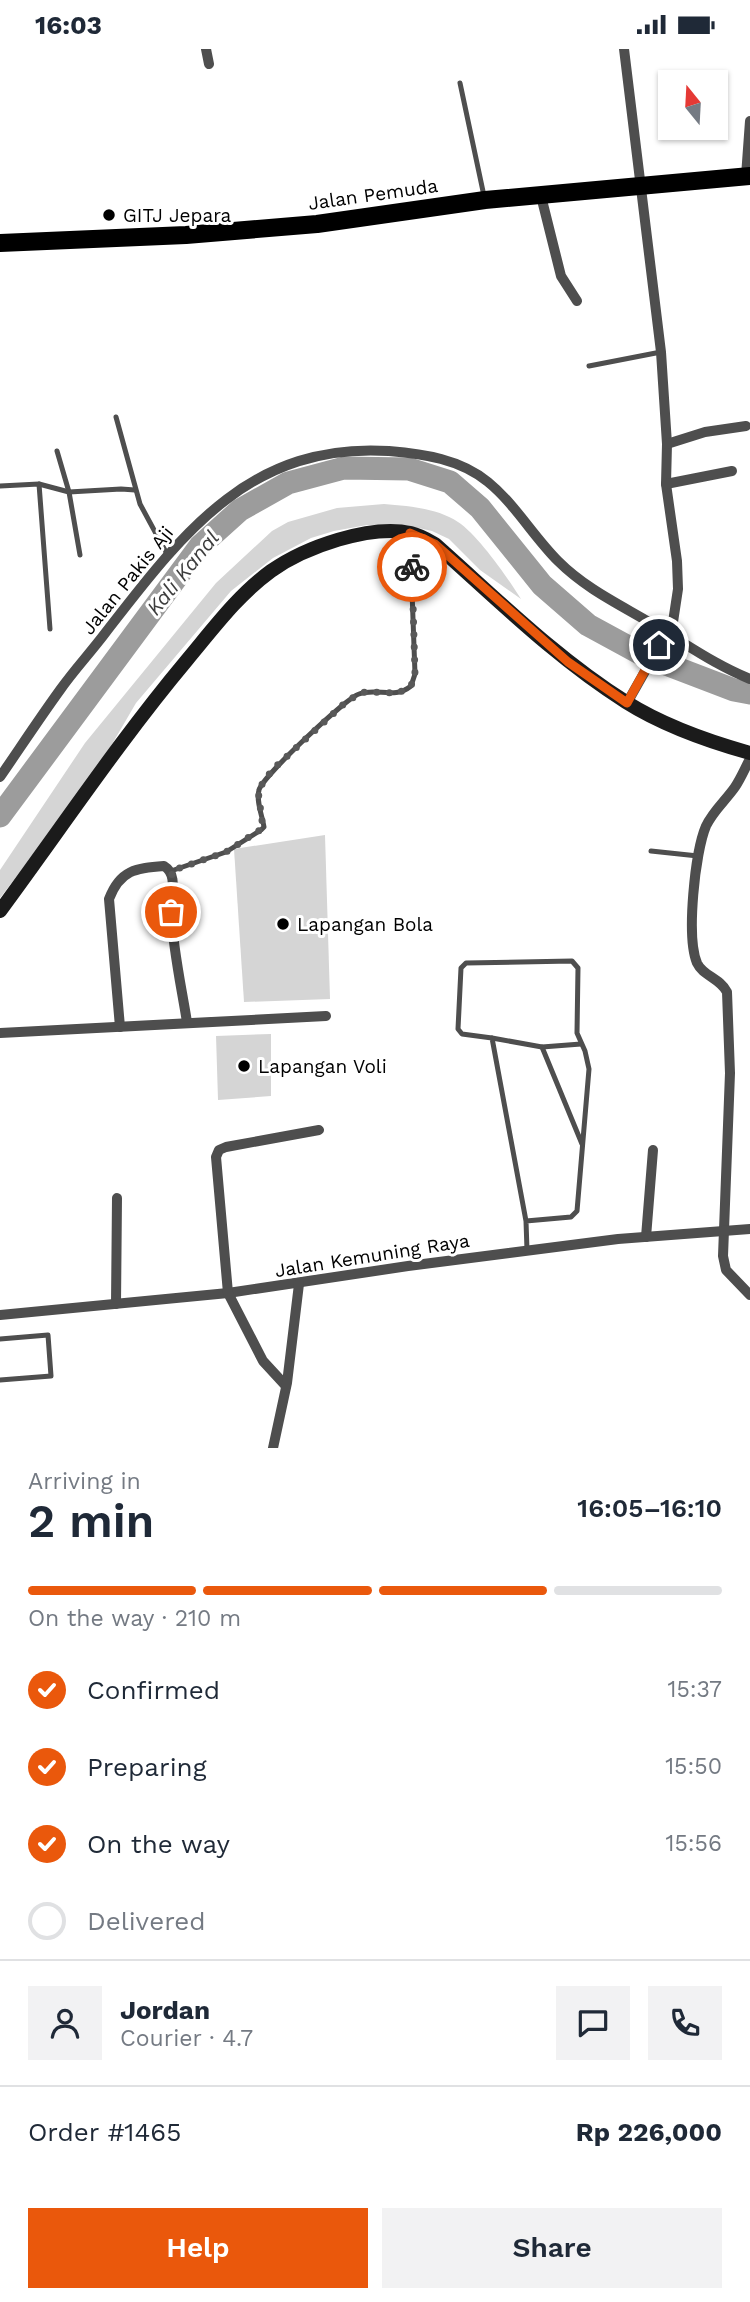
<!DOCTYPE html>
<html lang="en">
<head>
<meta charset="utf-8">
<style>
  :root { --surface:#fff; --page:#f2f2f3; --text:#1f2937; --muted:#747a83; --line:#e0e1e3; --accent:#ea580c }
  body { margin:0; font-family:"Work Sans",sans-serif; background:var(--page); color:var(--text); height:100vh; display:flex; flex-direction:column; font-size:26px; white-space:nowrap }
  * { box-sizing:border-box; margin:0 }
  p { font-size:23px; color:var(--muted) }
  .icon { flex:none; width:38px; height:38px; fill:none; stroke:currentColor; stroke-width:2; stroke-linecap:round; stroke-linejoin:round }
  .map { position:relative; height:1399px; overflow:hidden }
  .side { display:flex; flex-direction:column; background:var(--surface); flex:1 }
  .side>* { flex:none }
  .needle { width:46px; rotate:342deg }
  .tools { position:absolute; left:658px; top:21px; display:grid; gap:14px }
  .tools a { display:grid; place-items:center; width:70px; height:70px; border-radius:0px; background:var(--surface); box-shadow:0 2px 5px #0004; font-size:35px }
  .pin { position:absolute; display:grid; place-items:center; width:60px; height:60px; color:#fff; margin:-30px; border:4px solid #fff; border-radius:50%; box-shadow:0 2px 7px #0007 }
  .courier { position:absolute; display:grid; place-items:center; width:70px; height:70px; margin:-35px; border:5px solid #ea580c; border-radius:50%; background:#fff; color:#222; box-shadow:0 2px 9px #0007 }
  .head em { font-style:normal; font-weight:600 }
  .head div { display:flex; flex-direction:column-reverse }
  .head { display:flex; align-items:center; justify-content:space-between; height:119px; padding:0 28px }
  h1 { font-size:46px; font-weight:600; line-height:52px }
  .bar { display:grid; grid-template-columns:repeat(4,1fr); gap:10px 7px; align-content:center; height:84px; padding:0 28px }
  .bar i { height:9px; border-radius:5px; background:var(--line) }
  .bar .on { background:var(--accent) }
  .bar p { grid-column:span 4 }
  .line { display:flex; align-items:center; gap:18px; padding:0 28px; border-top:2px solid var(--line) }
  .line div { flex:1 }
  .round { display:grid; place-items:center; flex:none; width:74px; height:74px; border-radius:0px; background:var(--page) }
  ol { padding:0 28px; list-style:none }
  li { display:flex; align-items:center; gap:21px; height:77px }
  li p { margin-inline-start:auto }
  li .icon { padding:7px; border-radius:50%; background:var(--accent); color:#fff; stroke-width:4 }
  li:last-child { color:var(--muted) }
  li i { width:38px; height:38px; border:4px solid var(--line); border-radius:50% }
  .primary-button { display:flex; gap:14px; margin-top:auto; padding:14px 28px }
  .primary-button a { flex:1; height:80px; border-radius:0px; background:var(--accent); color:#fff; font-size:28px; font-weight:600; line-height:80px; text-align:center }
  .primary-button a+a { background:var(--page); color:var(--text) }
  .status { display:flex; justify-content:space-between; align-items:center; height:49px; padding:0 35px; background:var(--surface); direction:ltr }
  .status svg { height:19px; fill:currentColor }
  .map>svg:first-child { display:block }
  .green { fill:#d5d5d5 }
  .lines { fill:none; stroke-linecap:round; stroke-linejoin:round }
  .river { stroke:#9c9c9c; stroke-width:23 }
  .service { stroke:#4e4e4e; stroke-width:5 }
  .minor { stroke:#4e4e4e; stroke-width:10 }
  .secondary { stroke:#1b1b1b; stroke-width:14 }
  .trunk { stroke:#000; stroke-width:18 }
  .done { stroke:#595959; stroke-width:7; stroke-dasharray:0 12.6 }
  .route { stroke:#ea580c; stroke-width:9 }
  .poi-dot { fill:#000; stroke:#fff; stroke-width:2.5 }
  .labels { text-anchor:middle; stroke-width:6; stroke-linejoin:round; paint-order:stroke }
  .street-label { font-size:19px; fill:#000; stroke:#fff }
  .poi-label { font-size:19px; fill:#000; stroke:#fff; text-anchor:start }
  .water-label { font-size:21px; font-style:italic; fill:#3d3d3d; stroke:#fff }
</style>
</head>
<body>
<div class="status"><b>16:03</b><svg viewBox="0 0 49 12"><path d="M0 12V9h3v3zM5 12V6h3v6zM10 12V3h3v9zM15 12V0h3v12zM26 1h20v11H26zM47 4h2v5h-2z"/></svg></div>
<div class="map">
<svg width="750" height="1399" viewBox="0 0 750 1399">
  <rect width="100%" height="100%" fill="#fff"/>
  <g class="green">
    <path d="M384 455C408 457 437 459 458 473 478 486 508 529 521 550L480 521 449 490 432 482 406 476H367L334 482 311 489 273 509 231 542 136 654 108 702 52 781 0 849V821L85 694 216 534 272 482 288 473 337 459Z"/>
    <polygon points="325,786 330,950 244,953 234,800"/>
    <polygon points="271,985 271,1047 218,1051 216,987"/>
  </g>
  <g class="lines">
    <polyline class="river" points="0,767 200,497 240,461 288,434 344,419 409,420 450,433 480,459 542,536 588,576 645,607 734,641 750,644"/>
    <g class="service">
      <polyline points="460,34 484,147"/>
      <polyline points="589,317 661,303"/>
      <polyline points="116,368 140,455 167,505"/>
      <polyline points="57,402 69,443 80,506"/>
      <polyline points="39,435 50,580"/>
      <polyline points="0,437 39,435 69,443 121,440 135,441"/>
      <polyline points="651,802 698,807"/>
      <path d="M171 822 226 803 261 781 264 778C262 766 256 752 259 741 262 728 345 650 359 645 377 638 394 651 411 637L415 625 410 487"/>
      <polyline points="492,989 542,998 581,995"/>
      <polyline points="542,998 582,1095"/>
      <polyline points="526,1172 571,1168 577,1162 589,1020 585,1002 577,984 578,919 572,912 466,914 461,919 458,980 462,985 492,989 526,1172 527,1201"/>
      <polyline points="0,1290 48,1286 51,1327 0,1331"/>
    </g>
    <g class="minor">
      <polyline points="206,0 209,15"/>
      <polyline points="624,0 661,303 667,395 666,435 677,512 678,540 673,573 627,654"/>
      <polyline points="746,127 750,72"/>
      <polyline points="541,147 561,227 577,252"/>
      <polyline points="667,395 705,383 746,377"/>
      <polyline points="666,435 732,422"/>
      <path d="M750 710C745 719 741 729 735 738 726 751 713 762 706 777 695 803 686 888 697 914 703 927 720 929 727 943L730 1024 723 1207 726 1221 750 1246"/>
      <path d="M0 728C20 699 39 670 60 641 74 621 91 603 106 583 182 485 250 393 389 402 424 405 460 410 488 433 515 455 533 487 558 512 590 544 630 560 667 584 695 601 720 618 750 630"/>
      <path d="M120 978 109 850C120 821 136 819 164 817 179 826 170 847 171 863 173 900 181 936 187 973"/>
      <polyline points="0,984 326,967"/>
      <polyline points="646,1188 653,1101"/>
      <polyline points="116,1255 117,1149"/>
      <polyline points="0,1266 228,1244 408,1217 618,1190 750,1180"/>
      <polyline points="286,1337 263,1312 228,1244 216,1108 219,1101 226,1098 319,1081"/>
      <polyline points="273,1399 287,1334 299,1235"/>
    </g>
    <path class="secondary" d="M0 862C62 778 120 691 187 611 213 580 238 546 271 522 305 498 370 475 411 484 420 486 428 491 435 495 497 550 556 609 626 653 664 677 707 692 750 704"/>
    <polyline class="trunk" points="0,194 186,186 317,175 485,151 750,127"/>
  </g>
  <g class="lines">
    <polyline class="done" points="171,863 173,830 171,822 226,803 263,779 258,741 272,721 348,651 365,643 398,644 411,637 415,625 412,518"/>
    <polyline class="route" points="412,518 410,484 435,495 568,613 627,654 659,596"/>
  </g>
  <g class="poi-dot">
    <circle cx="109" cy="166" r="7"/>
    <circle cx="283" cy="875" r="7"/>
    <circle cx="244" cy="1017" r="7"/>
  </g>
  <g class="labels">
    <g class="street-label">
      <text transform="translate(373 145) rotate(-8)" y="7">Jalan Pemuda</text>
      <text transform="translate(127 531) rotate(-51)" y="7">Jalan Pakis Aji</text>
      <text transform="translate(372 1206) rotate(-9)" y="7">Jalan Kemuning Raya</text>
    </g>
    <g class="poi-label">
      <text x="123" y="173">GITJ Jepara</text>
      <text x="297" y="882">Lapangan Bola</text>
      <text x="258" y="1024">Lapangan Voli</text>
    </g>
    <g class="water-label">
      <text transform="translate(183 524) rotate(-51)" y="7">Kali Kanal</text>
    </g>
  </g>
</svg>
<div class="tools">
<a><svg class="needle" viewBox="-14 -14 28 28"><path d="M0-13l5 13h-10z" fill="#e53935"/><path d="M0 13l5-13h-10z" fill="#747a83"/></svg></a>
</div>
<div class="pin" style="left:171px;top:863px;background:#ea580c"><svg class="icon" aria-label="bag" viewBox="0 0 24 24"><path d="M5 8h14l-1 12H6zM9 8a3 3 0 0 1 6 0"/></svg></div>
<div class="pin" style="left:659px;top:596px;background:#1f2937"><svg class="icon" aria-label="home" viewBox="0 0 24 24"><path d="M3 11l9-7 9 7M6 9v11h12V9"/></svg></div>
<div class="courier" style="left:412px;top:518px"><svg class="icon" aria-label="bike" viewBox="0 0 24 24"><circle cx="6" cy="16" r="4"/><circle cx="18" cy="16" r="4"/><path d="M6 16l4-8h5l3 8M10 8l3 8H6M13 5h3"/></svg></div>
</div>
<section class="side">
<div class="head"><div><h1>2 min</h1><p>Arriving in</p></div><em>16:05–16:10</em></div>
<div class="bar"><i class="on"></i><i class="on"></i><i class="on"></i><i></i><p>On the way · 210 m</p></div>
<ol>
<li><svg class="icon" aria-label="check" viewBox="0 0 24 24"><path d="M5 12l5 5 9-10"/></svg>Confirmed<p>15:37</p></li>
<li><svg class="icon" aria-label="check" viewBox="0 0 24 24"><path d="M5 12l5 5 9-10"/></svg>Preparing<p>15:50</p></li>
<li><svg class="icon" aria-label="check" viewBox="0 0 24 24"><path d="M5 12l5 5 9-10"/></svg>On the way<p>15:56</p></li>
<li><i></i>Delivered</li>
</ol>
<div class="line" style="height:126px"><a class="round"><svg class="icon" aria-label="person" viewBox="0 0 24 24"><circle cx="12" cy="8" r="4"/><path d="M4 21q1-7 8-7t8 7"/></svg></a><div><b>Jordan</b><p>Courier · 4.7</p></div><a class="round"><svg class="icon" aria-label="chat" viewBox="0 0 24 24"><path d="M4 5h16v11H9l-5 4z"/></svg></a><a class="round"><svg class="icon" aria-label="phone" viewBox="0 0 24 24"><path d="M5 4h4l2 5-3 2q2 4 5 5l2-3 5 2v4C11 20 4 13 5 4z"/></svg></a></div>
<div class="line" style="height:91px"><div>Order #1465</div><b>Rp 226,000</b></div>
<div class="primary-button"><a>Help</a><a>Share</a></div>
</section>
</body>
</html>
